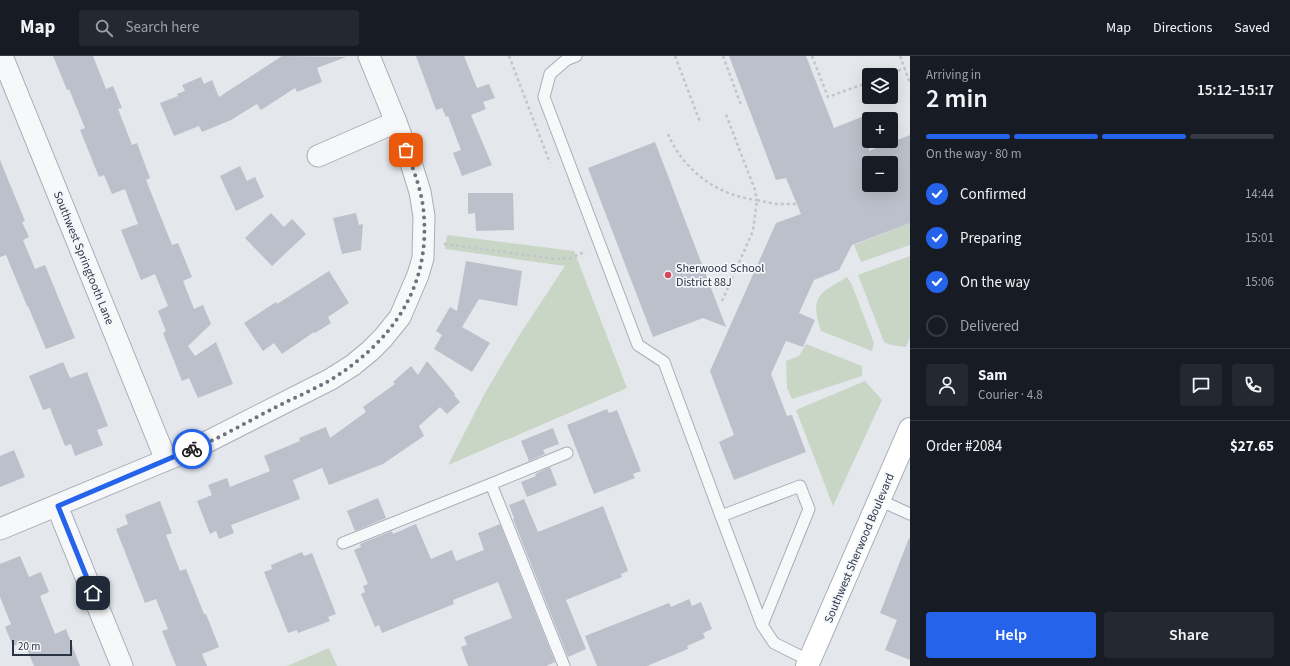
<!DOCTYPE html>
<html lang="en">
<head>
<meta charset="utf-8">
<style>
  :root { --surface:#171b24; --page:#242831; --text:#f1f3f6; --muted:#9ea1a6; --line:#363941; --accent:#2563eb }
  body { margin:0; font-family:"Source Sans 3",sans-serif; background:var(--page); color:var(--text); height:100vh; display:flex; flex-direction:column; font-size:15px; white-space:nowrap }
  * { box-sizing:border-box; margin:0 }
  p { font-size:13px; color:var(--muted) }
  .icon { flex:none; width:22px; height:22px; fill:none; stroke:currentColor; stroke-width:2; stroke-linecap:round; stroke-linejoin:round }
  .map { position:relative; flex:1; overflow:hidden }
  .details { display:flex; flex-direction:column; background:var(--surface); width:380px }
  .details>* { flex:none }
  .tools { position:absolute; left:862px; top:12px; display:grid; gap:8px }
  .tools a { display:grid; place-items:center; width:36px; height:36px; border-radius:4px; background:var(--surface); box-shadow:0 4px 16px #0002; font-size:20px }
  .scale { position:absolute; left:12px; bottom:10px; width:60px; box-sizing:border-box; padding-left:4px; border:2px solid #2b3445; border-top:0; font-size:11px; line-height:14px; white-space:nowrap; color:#2b3445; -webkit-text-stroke:3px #f4f6f9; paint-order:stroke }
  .pin { position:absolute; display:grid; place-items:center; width:34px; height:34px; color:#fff; margin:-17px; border-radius:8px; box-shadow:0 2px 6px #0006 }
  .courier { position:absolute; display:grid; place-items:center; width:40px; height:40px; margin:-20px; border:3px solid #2563eb; border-radius:50%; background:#fff; color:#222; box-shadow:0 1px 5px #0007 }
  .overview em { font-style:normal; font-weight:600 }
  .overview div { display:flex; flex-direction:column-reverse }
  .overview { display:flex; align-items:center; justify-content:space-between; height:68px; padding:0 16px }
  h1 { font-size:26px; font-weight:600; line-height:30px }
  .bar { display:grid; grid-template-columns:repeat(4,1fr); gap:6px 4px; align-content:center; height:48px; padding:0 16px }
  .bar i { height:5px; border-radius:3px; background:var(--line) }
  .bar .on { background:var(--accent) }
  .bar p { grid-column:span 4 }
  .line { display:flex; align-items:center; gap:10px; padding:0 16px; border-top:1px solid var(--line) }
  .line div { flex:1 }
  .round { display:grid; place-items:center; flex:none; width:42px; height:42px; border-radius:4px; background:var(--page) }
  ol { padding:0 16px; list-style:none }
  li { display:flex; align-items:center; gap:12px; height:44px }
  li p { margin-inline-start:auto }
  li .icon { padding:4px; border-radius:50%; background:var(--accent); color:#fff; stroke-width:4 }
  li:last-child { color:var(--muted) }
  li i { width:22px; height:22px; border:2px solid var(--line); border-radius:50% }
  .button { display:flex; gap:8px; margin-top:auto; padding:8px 16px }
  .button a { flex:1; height:46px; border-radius:4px; background:var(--accent); color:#fff; font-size:16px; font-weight:600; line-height:46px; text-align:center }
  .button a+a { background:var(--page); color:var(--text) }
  header { display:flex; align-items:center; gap:24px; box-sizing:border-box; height:56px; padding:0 20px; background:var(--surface); border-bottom:1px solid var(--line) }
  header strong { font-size:19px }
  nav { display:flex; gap:22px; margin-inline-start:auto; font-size:14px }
  .search { width:280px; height:36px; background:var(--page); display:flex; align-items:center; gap:10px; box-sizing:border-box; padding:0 14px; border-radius:4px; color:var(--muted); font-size:15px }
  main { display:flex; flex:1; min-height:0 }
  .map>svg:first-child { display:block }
  .green { fill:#c9d6c5 }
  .building { fill:#bbc0ca; fill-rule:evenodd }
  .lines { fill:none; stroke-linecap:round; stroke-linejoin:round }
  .lane-casing { stroke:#a9aeb7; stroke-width:13 }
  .street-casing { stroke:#a9aeb7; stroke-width:23 }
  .secondary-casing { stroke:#a9aeb7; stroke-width:24 }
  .path { stroke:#c2c5cb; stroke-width:2.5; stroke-dasharray:3 3; stroke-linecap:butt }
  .lane { stroke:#f7f8fa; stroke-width:11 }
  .street { stroke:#f7f8fa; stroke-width:21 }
  .secondary { stroke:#fff; stroke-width:22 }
  .done { stroke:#6c737f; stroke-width:4; stroke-dasharray:0 7.2 }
  .route { stroke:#2563eb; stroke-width:5 }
  .poi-dot { fill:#d1495b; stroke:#f4f6f9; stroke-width:1.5 }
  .labels { text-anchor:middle; stroke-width:3.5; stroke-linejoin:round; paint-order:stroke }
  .street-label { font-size:12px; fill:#2b3445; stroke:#f4f6f9 }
  .poi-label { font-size:12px; fill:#2b3445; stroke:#f4f6f9; text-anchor:start }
</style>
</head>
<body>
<header>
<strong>Map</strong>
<div class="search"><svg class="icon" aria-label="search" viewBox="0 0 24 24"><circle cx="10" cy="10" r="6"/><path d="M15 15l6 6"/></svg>Search here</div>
<nav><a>Map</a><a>Directions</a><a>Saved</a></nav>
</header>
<main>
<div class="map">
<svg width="910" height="610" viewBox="0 0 910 610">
  <rect width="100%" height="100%" fill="#e4e7ec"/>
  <g class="green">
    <polygon points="910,167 910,189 861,206 854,189"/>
    <polygon points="447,179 574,195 627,332 448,409 485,337 522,275 565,210 445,193"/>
    <polygon points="910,200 910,281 906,291 891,289 884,286 858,219"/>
    <path d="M847 221 852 229 874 287 872 295 821 275C810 239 818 239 847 221Z"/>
    <polygon points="806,288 862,310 862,320 792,343 787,332 786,305 799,300"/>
    <polygon points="865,325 882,344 833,450 796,354"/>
    <polygon points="329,592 337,610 287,610"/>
  </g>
  <g class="building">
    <polygon points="53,0 93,0 106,33 113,30 122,52 118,53 132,89 137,87 150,122 146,124 172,189 178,187 192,221 183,225 194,253 203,249 211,268 188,290 195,300 216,286 233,328 198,342 189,322 182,325 163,277 166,275 158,255 168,250 155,218 141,224 121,174 138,168 125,133 112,138 104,119 99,121 80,74 85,72 69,33 67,34"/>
    <polygon points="282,0 346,1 317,12 322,26 297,36 295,32 261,54 257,48 231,64 202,76 199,70 174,80 160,47 178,40 177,38 185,35 182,29 201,21 204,28 212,24 219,41"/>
    <polygon points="416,0 464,0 477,32 489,28 495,42 483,46 486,53 471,59 492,109 462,120 453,97 461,94 448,60 446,61 442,52 436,54"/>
    <path d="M729 0H806L834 72 869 58V95L910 79V167L852 189 839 214 814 224 799 257 815 264 803 291 786 285 771 318 787 360 792 359 806 396 734 424 719 386 734 379 710 315 776 167 801 158 786 122 776 124ZM869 107H891V129H869Z"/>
    <polygon points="655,86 726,271 703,262 653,281 588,112"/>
    <polygon points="0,104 25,165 22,166 29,181 23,184 35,213 45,209 75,282 46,293 28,250 27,250 6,199 0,201"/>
    <polygon points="240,110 247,125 255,121 264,141 236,155 220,120"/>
    <polygon points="468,137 513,137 514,174 476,175 475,157 468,158"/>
    <polygon points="271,157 284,171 292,163 306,178 272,210 245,182"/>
    <polygon points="356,157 359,169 363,168 361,194 342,198 333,162"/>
    <polygon points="466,205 522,215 517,250 479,243 462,271 490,287 472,316 434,293 442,279 436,275 450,251 457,255"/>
    <polygon points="329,215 349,247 328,261 331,267 315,277 314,276 282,298 274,287 263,295 244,267 276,246 277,248"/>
    <polygon points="427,305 455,338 454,339 460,346 447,358 440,351 419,370 424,380 383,408 329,429 322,412 293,424 300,443 231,469 234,477 219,483 216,475 210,478 197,445 212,439 208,429 227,422 230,431 270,415 264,400 300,385 299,382 326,371 330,382 366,356 363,351 395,328 393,326 411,310 418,319"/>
    <polygon points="63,306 70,322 87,316 108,370 97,374 103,389 75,400 71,388 65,390 50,352 43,354 29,320"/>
    <polygon points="607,353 609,357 617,354 641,415 633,418 635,422 594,438 567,369"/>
    <polygon points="553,372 559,388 543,394 545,398 529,405 521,385"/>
    <polygon points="14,394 25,421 0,431 0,400"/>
    <polygon points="550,411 557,429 527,441 521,426 536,420 535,418"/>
    <polygon points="378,442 386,462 355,475 347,455"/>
    <polygon points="524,443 538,476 603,450 628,515 621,518 622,521 566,544 586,593 568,601 513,463 514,462 509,449"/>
    <polygon points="160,445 172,477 166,479 180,515 186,513 204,558 206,558 219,591 202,598 207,610 176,610 162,575 168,573 156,543 145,547 116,473 128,468 125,459"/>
    <polygon points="416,468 431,503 452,494 456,505 484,494 478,477 500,468 555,606 546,610 468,610 461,591 467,589 464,581 512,562 498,526 453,544 454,548 382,577 379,569 375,571 361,538 365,536 363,530 368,528 354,494 361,491 360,488 392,475 393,478"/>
    <polygon points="909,482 910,483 910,604 885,594 897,564 880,557"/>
    <polygon points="302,496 304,500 312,497 336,558 328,561 330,565 298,577 297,574 288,577 264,516 272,513 271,509"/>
    <polygon points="20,500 29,521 41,516 49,536 40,540 55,578 66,573 80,610 34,610 24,586 13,590 5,571 11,568 0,541 0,508"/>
    <polygon points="689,543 692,550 701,546 712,573 703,577 705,582 687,590 688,593 647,610 597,610 585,580 669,547 671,551"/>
  </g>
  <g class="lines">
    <defs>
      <g id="lane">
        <polyline points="576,0 566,4 550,18 544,41 638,289 664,306 721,460"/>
        <polyline points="491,428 567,397"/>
        <polyline points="879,444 910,458"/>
        <polyline points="343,487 491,428 564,610"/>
        <polyline points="762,569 809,453 800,430 721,460 762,569 774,587 810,605"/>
      </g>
      <g id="street">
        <polyline points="2,0 166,404"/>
        <polyline points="318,100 396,66"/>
        <polyline points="57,450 122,610"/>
        <polyline points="0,473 195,392 331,323 353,309 370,295 383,282 400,261 418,219 423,202 424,160 420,136 411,107 396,66 369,0"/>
      </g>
      <polyline id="secondary" points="807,610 910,373"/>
    </defs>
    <use href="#lane" class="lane-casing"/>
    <use href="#street" class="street-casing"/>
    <use href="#secondary" class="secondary-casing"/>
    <g class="path">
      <polyline points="509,0 550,107"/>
      <polyline points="675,0 700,66"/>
      <polyline points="723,0 741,49"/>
      <polyline points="812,0 828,41 869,26"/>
      <polyline points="900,0 910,27"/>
      <polyline points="887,19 905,12"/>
      <path d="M668 78C683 114 718 140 757 144L755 134 725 56"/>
      <polyline points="444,188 556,203 571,202 584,196 584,194"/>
      <polyline points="722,245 753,175 757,144 776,148 803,148"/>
    </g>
    <use href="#lane" class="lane"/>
    <use href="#street" class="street"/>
    <use href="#secondary" class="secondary"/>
  </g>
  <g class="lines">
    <path class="done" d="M192 393C221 382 250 364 278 350 296 341 315 333 332 323 392 285 429 233 424 161 423 138 414 115 406 94"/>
    <polyline class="route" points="93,537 58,450 192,393"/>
  </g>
  <circle class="poi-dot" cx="668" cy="219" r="4"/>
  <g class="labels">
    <g class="street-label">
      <text transform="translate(84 202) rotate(68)" y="4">Southwest Springtooth Lane</text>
      <text transform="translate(859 492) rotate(-67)" y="4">Southwest Sherwood Boulevard</text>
    </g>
    <g class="poi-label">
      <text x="676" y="216">Sherwood School<tspan x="676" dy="14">District 88J</tspan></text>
    </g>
  </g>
</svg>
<div class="tools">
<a><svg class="icon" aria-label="layers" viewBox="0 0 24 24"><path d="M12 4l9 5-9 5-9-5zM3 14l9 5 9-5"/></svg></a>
<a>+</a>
<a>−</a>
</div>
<div class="scale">20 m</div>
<div class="pin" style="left:406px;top:94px;background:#ea580c"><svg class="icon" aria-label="bag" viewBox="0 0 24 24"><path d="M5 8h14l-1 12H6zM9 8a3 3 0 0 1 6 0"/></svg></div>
<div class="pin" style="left:93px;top:537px;background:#1f2937"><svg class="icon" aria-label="home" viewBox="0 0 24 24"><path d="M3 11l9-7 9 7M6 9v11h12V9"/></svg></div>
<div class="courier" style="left:192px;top:393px"><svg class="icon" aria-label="bike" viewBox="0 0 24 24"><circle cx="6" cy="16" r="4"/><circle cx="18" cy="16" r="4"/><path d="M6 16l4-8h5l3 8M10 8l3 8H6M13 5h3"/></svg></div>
</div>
<section class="details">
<div class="overview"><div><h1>2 min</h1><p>Arriving in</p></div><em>15:12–15:17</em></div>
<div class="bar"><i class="on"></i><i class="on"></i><i class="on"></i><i></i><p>On the way · 80 m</p></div>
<ol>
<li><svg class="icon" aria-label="check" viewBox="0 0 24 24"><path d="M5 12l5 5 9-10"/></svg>Confirmed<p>14:44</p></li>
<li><svg class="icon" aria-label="check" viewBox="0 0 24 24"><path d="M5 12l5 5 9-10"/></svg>Preparing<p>15:01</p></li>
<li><svg class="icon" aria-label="check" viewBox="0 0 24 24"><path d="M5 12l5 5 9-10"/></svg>On the way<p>15:06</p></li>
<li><i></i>Delivered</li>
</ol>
<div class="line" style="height:72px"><a class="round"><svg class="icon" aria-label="person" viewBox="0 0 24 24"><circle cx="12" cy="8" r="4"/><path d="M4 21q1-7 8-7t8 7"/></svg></a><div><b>Sam</b><p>Courier · 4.8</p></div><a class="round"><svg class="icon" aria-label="chat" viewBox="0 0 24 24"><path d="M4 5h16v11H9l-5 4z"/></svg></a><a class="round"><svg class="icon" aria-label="phone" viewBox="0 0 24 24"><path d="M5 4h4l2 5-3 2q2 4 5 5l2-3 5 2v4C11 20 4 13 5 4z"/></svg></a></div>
<div class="line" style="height:52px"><div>Order #2084</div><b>$27.65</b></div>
<div class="button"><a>Help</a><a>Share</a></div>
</section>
</main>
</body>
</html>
